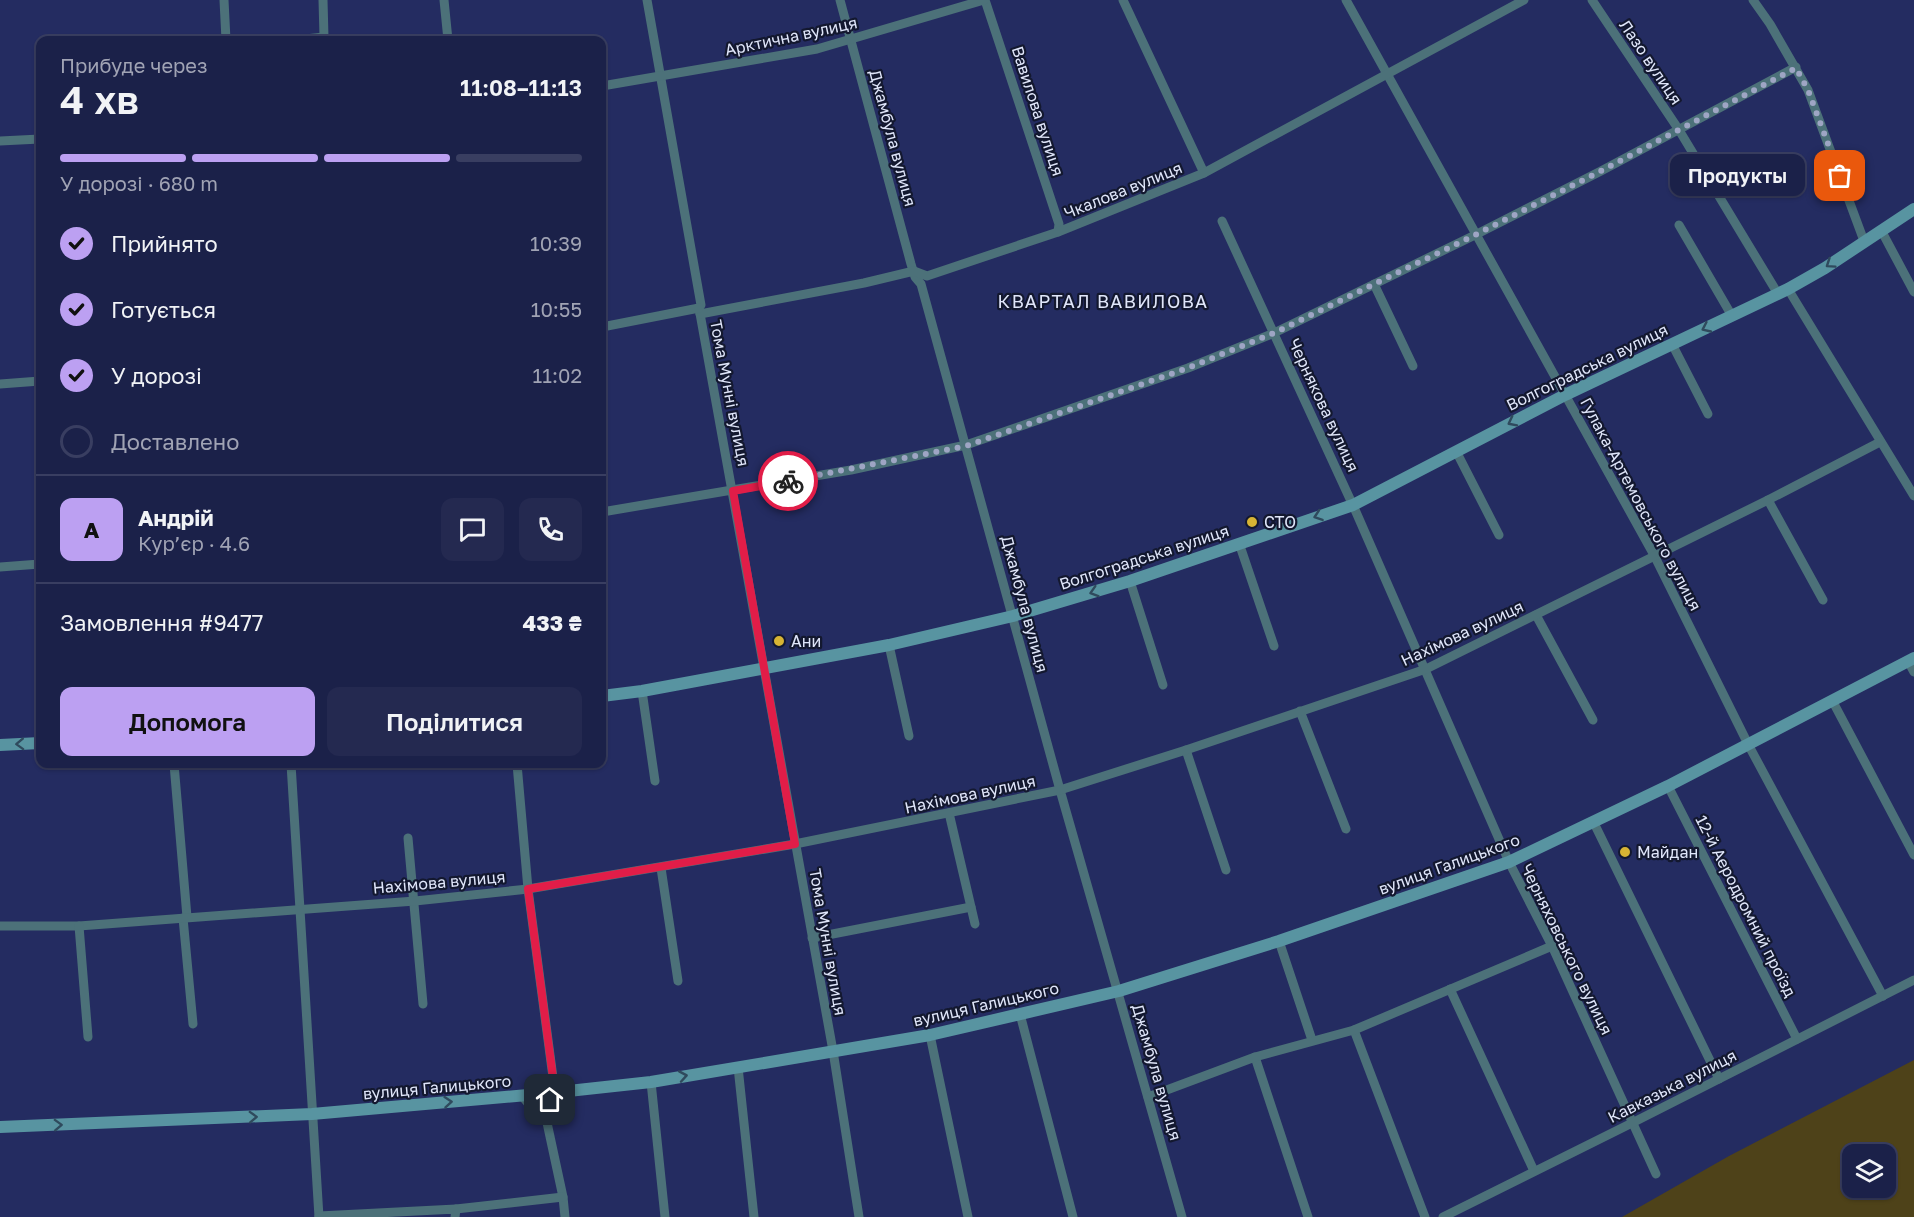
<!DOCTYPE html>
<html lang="uk">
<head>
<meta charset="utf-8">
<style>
  :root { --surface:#1b2149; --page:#242950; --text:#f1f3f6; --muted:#a0a3b4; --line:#393e61; --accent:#bca0f2 }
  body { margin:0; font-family:"Golos Text",sans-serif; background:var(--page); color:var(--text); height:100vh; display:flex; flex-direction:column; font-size:22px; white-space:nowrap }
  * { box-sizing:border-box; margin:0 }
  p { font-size:20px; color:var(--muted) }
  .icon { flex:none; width:33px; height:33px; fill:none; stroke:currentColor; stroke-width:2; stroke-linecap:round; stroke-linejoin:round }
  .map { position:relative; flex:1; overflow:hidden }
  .drawer { position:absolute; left:36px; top:36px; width:570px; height:732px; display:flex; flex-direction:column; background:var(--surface); border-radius:12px; box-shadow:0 2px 4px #0004,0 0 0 2px var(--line) }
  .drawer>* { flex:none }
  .controls { position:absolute; left:1842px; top:1144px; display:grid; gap:12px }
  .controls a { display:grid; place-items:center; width:54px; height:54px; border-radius:12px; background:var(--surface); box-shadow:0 2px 4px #0004,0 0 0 2px var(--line); font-size:30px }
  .pin { position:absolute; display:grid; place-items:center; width:51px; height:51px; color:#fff; margin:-26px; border-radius:12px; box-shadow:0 3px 9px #0006 }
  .courier { position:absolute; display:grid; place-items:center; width:60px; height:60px; margin:-30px; border:4px solid #e11d48; border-radius:50%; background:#fff; color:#222; box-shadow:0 2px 8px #0007 }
  .bubble { position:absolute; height:42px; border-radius:12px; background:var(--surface); box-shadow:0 2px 4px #0004,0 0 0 2px var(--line); font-size:20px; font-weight:600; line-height:42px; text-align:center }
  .summary em { font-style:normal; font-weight:600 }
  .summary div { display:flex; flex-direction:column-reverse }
  .summary { display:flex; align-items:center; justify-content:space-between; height:102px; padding:0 24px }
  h1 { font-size:39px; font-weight:600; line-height:45px }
  .bar { display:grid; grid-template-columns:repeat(4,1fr); gap:9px 6px; align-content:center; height:72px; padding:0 24px }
  .bar i { height:8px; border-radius:4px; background:var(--line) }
  .bar .selected { background:var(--accent) }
  .bar p { grid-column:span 4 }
  .line { display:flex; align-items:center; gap:15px; padding:0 24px; border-top:2px solid var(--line) }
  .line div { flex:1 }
  .round { display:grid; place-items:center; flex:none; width:63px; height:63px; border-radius:12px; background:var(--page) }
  ol { padding:0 24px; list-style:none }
  li { display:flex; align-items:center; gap:18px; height:66px }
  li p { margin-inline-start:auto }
  li .icon { padding:6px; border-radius:50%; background:var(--accent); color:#111; stroke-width:4 }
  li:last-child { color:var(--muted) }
  li i { width:33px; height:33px; border:3px solid var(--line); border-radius:50% }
  .cta { display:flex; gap:12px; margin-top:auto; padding:12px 24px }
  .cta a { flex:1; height:69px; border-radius:12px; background:var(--accent); color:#111; font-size:24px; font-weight:600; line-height:69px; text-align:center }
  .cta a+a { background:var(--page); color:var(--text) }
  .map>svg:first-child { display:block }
  .green { fill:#4e4219; fill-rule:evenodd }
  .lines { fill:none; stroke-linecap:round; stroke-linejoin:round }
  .street { stroke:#4c7179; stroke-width:9 }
  .secondary { stroke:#5894a1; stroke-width:12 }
  .oneway { stroke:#2f4a5d }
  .done { stroke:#9ea5c4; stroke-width:6; stroke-dasharray:0 10.8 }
  .route { stroke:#e11d48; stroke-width:8 }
  .poi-dot { fill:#d7b434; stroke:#13182f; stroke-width:2 }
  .labels { text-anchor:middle; stroke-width:4.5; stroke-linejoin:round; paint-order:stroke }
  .street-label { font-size:16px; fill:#e0e6fa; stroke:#13182f }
  .poi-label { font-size:16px; fill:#e0e6fa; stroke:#13182f; text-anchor:start }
  .neighbourhood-label { font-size:18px; letter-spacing:1.5px; fill:#e0e6fa; stroke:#13182f }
</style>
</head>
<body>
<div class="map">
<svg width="1914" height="1217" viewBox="0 0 1914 1217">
  <rect width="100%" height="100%" fill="#242c61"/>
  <path class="green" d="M1914 1060V1217H1622L1729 1156ZM1852 1155H1886V1188H1852Z"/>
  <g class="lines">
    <g class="street">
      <polyline points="224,0 226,40"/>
      <polyline points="444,0 448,40"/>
      <polyline points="647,0 701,305 699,308 833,1051 859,1217"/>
      <polyline points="840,0 911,264 915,277 921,284 1060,790 1182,1217"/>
      <polyline points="985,0 1059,224 1058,232"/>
      <polyline points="1123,0 1204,173"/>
      <polyline points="1346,0 1654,555 1748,744 1883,996"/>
      <polyline points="1592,0 1679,130 1778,294"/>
      <polyline points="1753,0 1770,24 1808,90 1864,241"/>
      <polyline points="296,40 324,37 323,0"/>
      <polyline points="602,86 817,49 984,0"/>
      <polyline points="0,141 40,139"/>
      <polyline points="1222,221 1356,512 1509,862 1552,946 1656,1174"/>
      <polyline points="1679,225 1732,316"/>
      <polyline points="1881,230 1914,292"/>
      <polyline points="1374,284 1413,366"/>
      <polyline points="1788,289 1914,496"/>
      <polyline points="700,314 864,283 914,271 927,276 1058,232 1204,173 1524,0"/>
      <polyline points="602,327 699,308"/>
      <polyline points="1672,344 1708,414"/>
      <polyline points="0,384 40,381"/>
      <polyline points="1456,451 1499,535"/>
      <polyline points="1768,500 1823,600"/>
      <polyline points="602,512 851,470 966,445 1188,368 1274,333 1475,235 1601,171 1796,67"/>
      <polyline points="1239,543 1274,646"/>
      <polyline points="0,567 40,564"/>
      <polyline points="1130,581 1163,685"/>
      <polyline points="1536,615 1593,720"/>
      <polyline points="889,645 909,736"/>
      <polyline points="1908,661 1914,672"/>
      <polyline points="642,691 655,781"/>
      <polyline points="1832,700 1914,855"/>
      <polyline points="1300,711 1346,829"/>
      <polyline points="1186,750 1226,870"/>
      <polyline points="174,764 187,917"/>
      <polyline points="291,764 319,1217"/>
      <path d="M517 764 528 889 554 1085C549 1095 550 1107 546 1118L563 1197 565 1217"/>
      <polyline points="1668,786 1797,1039"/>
      <polyline points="949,813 975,924"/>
      <polyline points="1594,823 1719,1079"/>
      <polyline points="408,838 423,1004"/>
      <polyline points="661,868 678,981"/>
      <polyline points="183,918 193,1024"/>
      <polyline points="0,926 79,926 415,901 528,889 795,844 1060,790 1186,750 1426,669 1768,500 1880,442"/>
      <polyline points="79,926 88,1037"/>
      <polyline points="812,938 971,907"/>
      <polyline points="1279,941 1312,1040"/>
      <polyline points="1450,989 1534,1171"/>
      <polyline points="1020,1014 1073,1217"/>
      <polyline points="1354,1030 1425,1217"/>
      <polyline points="930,1035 968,1217"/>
      <polyline points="1255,1057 1308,1217"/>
      <polyline points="738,1067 754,1217"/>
      <polyline points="651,1082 665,1217"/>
      <polyline points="522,1096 531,1107 546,1118"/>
      <polyline points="1148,1097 1255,1057 1354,1030 1552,946"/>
      <polyline points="456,1209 563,1197"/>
      <polyline points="319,1216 456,1209 455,1217"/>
      <polyline points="1443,1217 1632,1123 1914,980"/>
    </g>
    <g class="secondary">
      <polyline points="602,696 642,691 889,645 1013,616 1130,581 1353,505 1565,395 1788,289 1825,268 1914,209"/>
      <polyline points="0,745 40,743"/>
      <polyline points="0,1127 312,1114 550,1093 651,1082 930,1035 1119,991 1279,941 1509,862 1668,786 1914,658"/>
    </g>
  </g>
  <defs><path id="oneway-chevron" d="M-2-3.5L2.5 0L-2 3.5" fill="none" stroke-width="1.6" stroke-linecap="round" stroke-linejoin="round" transform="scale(1.5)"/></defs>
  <g class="oneway">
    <use href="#oneway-chevron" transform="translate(1830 264) rotate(146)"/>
    <use href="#oneway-chevron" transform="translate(1706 328) rotate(155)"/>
    <use href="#oneway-chevron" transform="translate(1512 422) rotate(153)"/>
    <use href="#oneway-chevron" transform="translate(1318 516) rotate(161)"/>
    <use href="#oneway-chevron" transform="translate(1094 592) rotate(163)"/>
    <use href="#oneway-chevron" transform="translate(20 744) rotate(178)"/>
    <use href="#oneway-chevron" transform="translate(683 1076) rotate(-10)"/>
    <use href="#oneway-chevron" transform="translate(448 1102) rotate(-5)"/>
    <use href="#oneway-chevron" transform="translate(253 1117) rotate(-2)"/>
    <use href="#oneway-chevron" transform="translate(58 1125) rotate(-2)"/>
  </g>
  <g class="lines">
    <polyline class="done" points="788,481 966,446 1188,368 1274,333 1475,235 1601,171 1796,68 1808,90 1840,176"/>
    <polyline class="route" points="550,1100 550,1093 554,1085 528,889 795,844 733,491 788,481"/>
  </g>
  <g class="poi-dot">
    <circle cx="1252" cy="522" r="6"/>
    <circle cx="779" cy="641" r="6"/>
    <circle cx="1625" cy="852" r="6"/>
  </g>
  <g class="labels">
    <g class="street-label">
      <text transform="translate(791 36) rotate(-12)" y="6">Арктична вулиця</text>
      <text transform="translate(1651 62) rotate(56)" y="6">Лазо вулиця</text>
      <text transform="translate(1038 111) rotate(72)" y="6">Вавилова вулиця</text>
      <text transform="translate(893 138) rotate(75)" y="6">Джамбула вулиця</text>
      <text transform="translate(1123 190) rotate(-22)" y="6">Чкалова вулиця</text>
      <text transform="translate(1587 367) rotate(-26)" y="6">Волгоградська вулиця</text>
      <text transform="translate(730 393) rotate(79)" y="6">Тома Мунні вулиця</text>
      <text transform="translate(1324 405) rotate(65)" y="6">Чернякова вулиця</text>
      <text transform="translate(1641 504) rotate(62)" y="6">Гулака-Артемовського вулиця</text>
      <text transform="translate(1144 557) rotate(-18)" y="6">Волгоградська вулиця</text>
      <text transform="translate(1025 604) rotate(75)" y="6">Джамбула вулиця</text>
      <text transform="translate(1462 633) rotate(-25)" y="6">Нахімова вулиця</text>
      <text transform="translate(970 794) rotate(-12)" y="6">Нахімова вулиця</text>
      <text transform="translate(1449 864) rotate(-20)" y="6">вулиця Галицького</text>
      <text transform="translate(439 882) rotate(-5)" y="6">Нахімова вулиця</text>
      <text transform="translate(1746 906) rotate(63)" y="6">12-й Аеродромний проїзд</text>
      <text transform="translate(828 942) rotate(80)" y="6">Тома Мунні вулиця</text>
      <text transform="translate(1567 949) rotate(64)" y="6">Черняховського вулиця</text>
      <text transform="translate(986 1004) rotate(-13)" y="6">вулиця Галицького</text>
      <text transform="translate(1157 1072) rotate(74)" y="6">Джамбула вулиця</text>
      <text transform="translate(1672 1086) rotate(-27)" y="6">Кавказька вулиця</text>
      <text transform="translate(437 1087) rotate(-5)" y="6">вулиця Галицького</text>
    </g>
    <g class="poi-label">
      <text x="1264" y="528">СТО</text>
      <text x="791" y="647">Ани</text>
      <text x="1637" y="858">Майдан</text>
    </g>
    <g class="neighbourhood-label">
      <text x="1103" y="308">КВАРТАЛ ВАВИЛОВА</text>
    </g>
  </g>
</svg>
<div class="controls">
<a><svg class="icon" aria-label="layers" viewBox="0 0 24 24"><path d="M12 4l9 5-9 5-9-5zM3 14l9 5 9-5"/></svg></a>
</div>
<div class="pin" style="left:1840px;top:176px;background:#ea580c"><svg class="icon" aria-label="bag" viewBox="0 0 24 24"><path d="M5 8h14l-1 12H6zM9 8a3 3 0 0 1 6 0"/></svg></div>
<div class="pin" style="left:550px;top:1100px;background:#1f2937"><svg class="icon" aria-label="home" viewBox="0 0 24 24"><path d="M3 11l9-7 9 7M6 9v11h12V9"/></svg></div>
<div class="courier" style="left:788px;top:481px"><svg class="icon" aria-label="bike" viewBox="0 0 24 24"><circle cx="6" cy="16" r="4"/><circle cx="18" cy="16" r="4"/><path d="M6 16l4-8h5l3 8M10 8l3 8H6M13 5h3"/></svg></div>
<div class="bubble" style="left:1670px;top:154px;width:135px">Продукты</div>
<section class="drawer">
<div class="summary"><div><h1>4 хв</h1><p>Прибуде через</p></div><em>11:08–11:13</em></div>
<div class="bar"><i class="selected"></i><i class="selected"></i><i class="selected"></i><i></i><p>У дорозі · 680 m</p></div>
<ol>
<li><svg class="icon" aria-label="check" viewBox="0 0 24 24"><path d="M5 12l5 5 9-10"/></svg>Прийнято<p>10:39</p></li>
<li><svg class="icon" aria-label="check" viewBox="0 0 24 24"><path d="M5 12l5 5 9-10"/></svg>Готується<p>10:55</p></li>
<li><svg class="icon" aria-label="check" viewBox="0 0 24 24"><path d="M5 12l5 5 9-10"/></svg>У дорозі<p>11:02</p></li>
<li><i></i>Доставлено</li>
</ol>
<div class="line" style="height:108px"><b class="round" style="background:var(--accent);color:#111">А</b><div><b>Андрій</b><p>Кур’єр · 4.6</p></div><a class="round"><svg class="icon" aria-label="chat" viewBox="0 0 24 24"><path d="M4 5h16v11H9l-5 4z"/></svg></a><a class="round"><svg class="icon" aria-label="phone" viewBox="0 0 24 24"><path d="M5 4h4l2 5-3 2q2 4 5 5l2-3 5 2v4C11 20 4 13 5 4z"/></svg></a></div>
<div class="line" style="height:78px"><div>Замовлення #9477</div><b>433 ₴</b></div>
<div class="cta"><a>Допомога</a><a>Поділитися</a></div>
</section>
</div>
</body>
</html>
